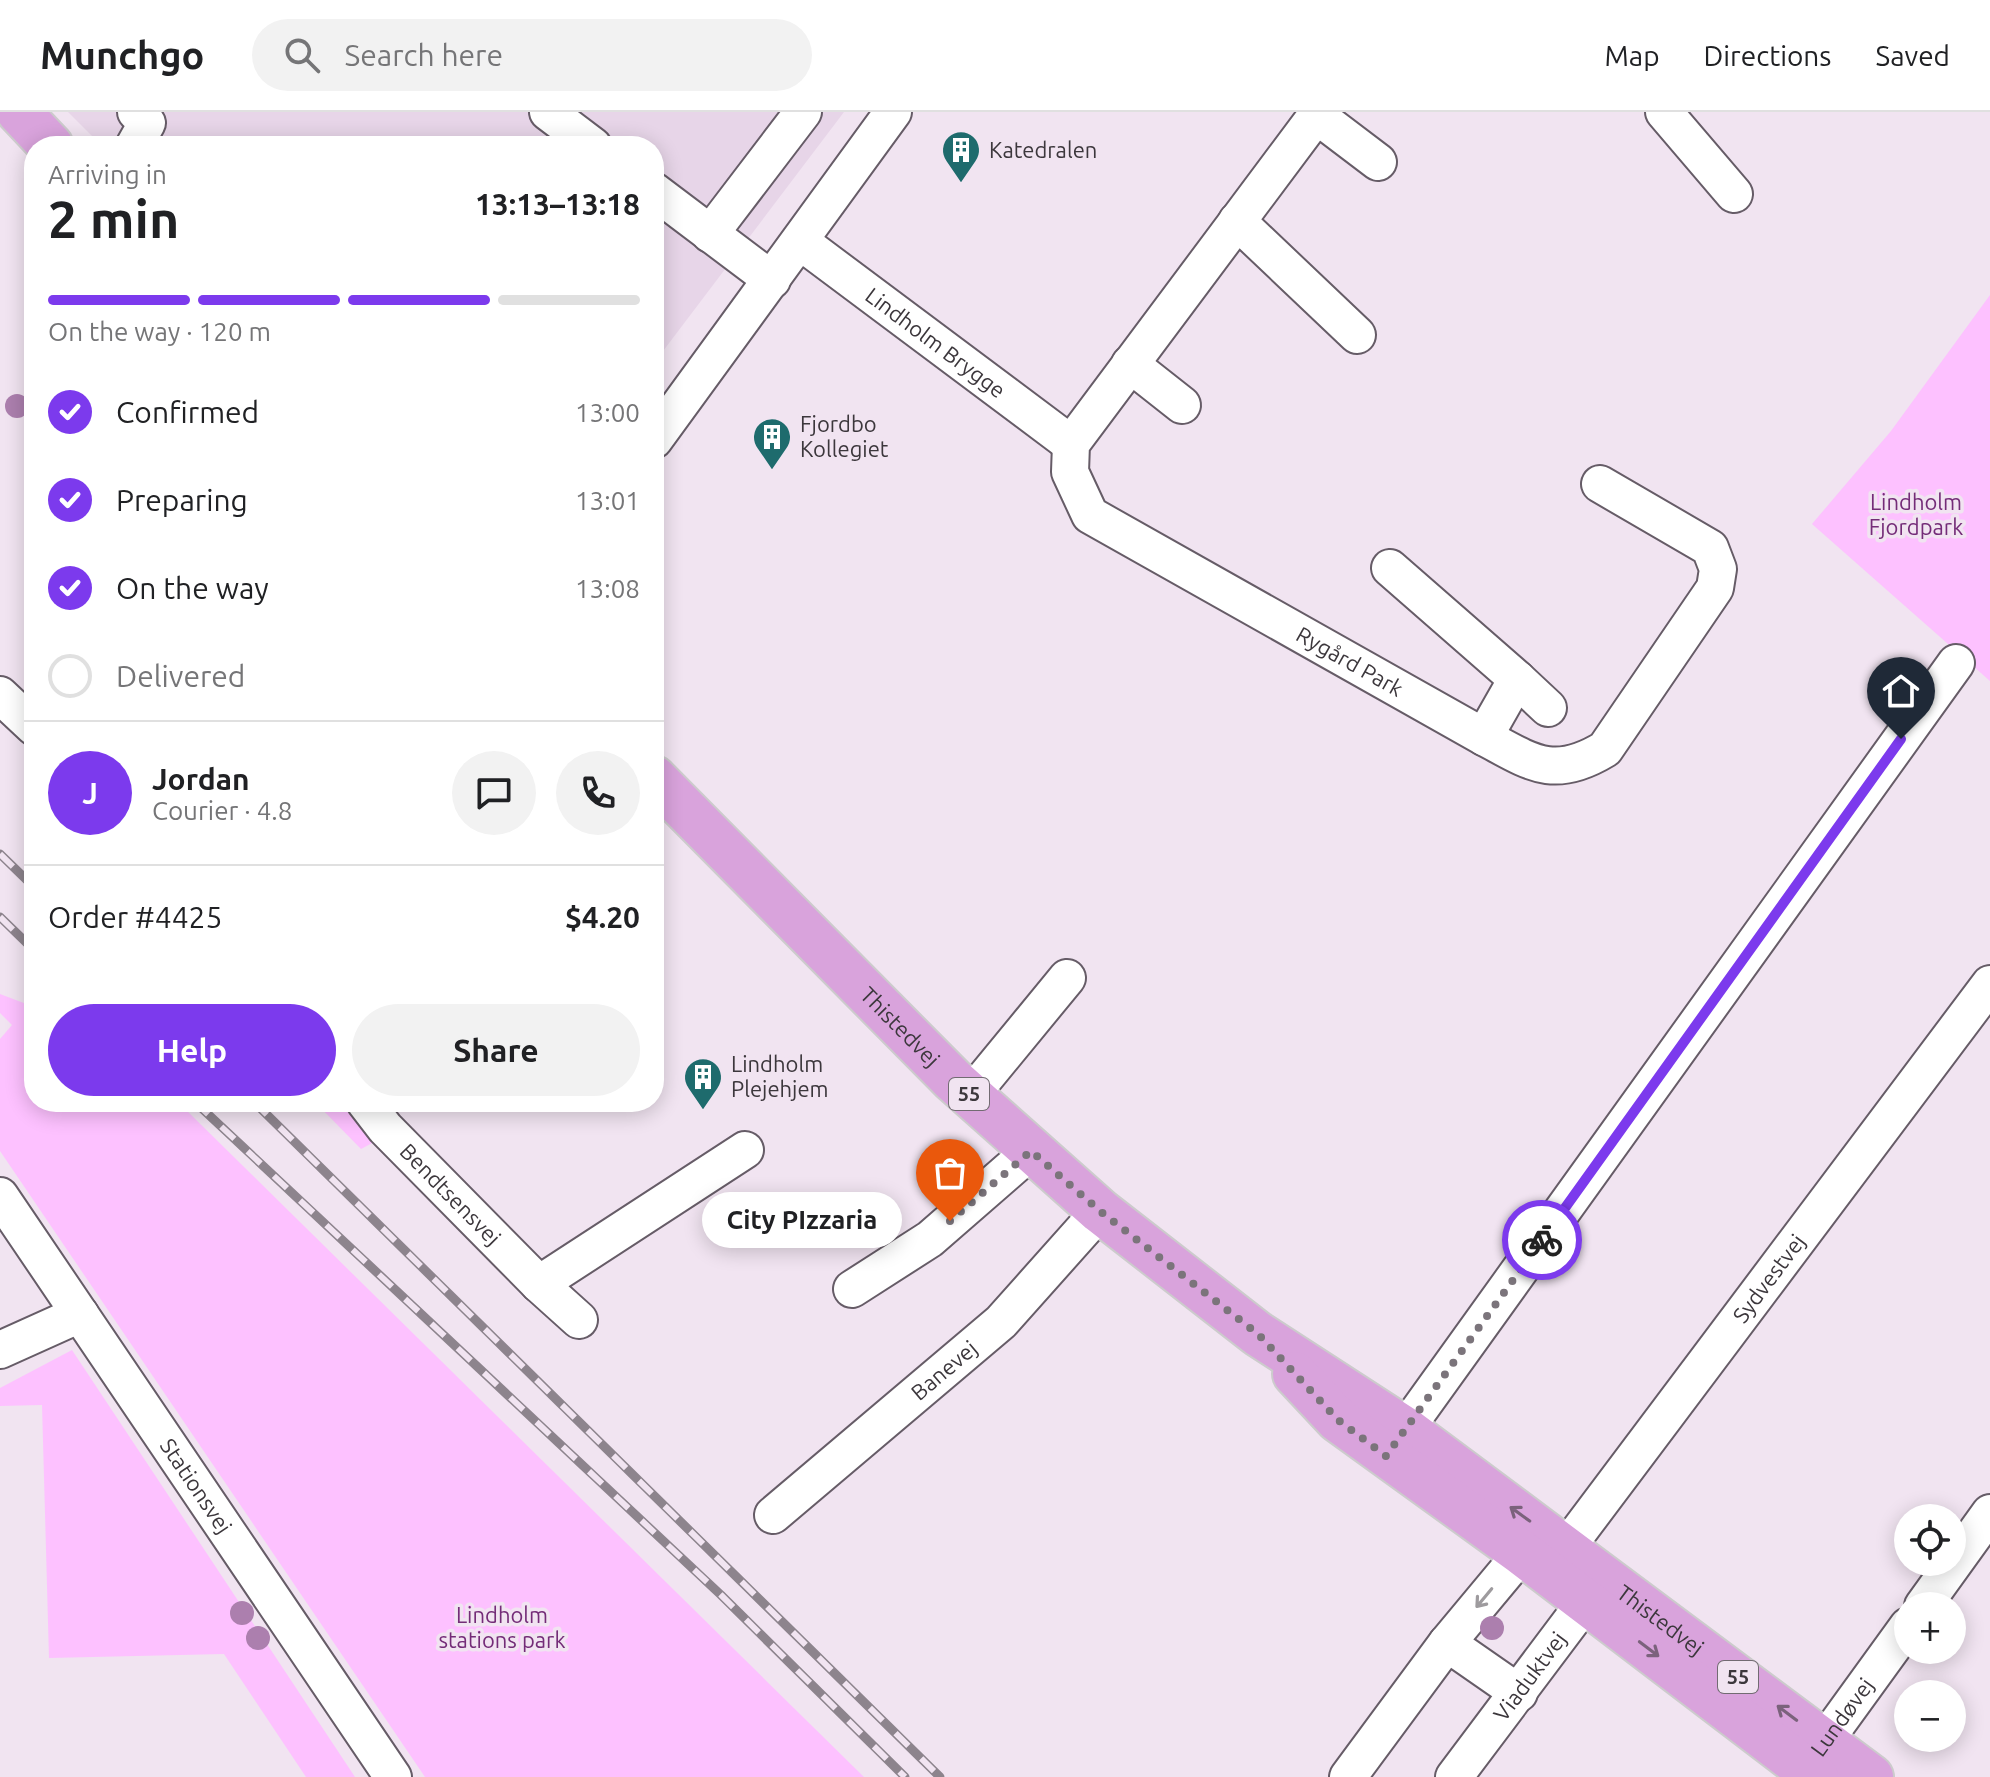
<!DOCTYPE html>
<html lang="en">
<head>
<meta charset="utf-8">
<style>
  :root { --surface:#fff; --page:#f2f2f2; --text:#202124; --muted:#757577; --line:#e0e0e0; --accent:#7c3aed }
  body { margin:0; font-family:Ubuntu,sans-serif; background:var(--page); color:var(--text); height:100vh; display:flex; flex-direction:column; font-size:30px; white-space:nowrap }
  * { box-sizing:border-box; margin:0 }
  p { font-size:26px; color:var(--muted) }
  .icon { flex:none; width:44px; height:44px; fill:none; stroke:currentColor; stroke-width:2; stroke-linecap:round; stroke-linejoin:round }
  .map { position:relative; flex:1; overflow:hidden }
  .panel { position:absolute; left:24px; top:24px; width:640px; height:976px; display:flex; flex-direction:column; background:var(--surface); border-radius:32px; box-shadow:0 4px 20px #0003 }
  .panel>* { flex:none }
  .tools { position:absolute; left:1894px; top:1392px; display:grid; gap:16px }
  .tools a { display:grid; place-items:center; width:72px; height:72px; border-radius:50%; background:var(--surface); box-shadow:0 4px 20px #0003; font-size:40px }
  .pin { position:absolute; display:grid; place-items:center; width:68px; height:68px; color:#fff; margin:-82px -34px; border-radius:50% 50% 50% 0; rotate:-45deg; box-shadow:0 0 8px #0007 }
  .pin .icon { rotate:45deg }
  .courier { position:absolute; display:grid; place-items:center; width:80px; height:80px; margin:-40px; border:6px solid #7c3aed; border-radius:50%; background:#fff; color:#222; box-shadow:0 2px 10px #0007 }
  .bubble { position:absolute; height:56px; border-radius:28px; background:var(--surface); box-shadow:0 4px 20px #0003; font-size:26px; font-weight:700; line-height:56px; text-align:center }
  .overview em { font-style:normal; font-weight:700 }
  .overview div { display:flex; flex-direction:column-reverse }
  .overview { display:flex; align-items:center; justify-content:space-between; height:136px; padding:0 24px }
  h1 { font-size:52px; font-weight:700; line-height:60px }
  .bar { display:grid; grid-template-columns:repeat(4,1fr); gap:12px 8px; align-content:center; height:96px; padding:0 24px }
  .bar i { height:10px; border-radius:6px; background:var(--line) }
  .bar .selected { background:var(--accent) }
  .bar p { grid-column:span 4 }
  .line { display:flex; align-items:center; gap:20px; padding:0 24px; border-top:2px solid var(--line) }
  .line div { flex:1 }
  .round { display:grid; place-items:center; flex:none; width:84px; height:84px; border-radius:42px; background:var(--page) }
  ol { padding:0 24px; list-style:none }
  li { display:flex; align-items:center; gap:24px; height:88px }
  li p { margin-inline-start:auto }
  li .icon { padding:8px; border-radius:50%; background:var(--accent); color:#fff; stroke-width:4 }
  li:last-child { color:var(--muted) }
  li i { width:44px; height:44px; border:4px solid var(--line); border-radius:50% }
  .action { display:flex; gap:16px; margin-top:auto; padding:16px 24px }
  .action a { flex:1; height:92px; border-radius:48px; background:var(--accent); color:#fff; font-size:32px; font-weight:700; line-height:92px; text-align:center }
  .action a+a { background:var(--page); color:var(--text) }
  header { display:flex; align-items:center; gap:48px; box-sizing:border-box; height:112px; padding:0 40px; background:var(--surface); border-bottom:2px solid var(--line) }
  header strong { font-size:38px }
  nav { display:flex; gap:44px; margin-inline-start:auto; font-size:28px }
  .search { width:560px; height:72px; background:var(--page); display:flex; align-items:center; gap:20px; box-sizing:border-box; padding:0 28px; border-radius:44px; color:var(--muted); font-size:30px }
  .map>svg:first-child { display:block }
  .built { fill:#e7d5e8 }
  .green { fill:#fdc1ff }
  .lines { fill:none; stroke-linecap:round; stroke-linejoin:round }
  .minor-casing { stroke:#665c67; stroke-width:40 }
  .major-casing { stroke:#cccbcc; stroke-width:48 }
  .minor { stroke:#fff; stroke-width:36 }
  .major { stroke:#d9a3dc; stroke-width:44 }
  .rail-casing { stroke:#8d848d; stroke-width:9 }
  .rail { stroke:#f1e4f1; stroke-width:6; stroke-dasharray:18; stroke-linecap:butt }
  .tree { fill:#ac7fae }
  .oneway { stroke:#7b627c }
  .oneway2 { stroke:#9e9b9e }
  .done { stroke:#7b747b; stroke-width:8; stroke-dasharray:0 14.4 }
  .route { stroke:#7c3aed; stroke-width:10 }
  .labels { text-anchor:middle; stroke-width:7; stroke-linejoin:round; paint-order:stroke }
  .shield { fill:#f1e4f1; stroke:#726b72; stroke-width:2 }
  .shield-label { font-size:20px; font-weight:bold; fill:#3c373c }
  .poi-label { font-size:22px; fill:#3c373c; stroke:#f1e4f1; text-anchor:start }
  .street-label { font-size:22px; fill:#3c373c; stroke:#f1e4f1 }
  .park-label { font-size:22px; fill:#742c78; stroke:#f1e4f1 }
</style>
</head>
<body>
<header>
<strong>Munchgo</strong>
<div class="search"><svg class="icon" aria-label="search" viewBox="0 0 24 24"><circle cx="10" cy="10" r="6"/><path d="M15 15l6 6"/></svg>Search here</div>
<nav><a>Map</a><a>Directions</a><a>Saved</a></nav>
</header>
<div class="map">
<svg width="1990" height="1665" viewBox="0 0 1990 1665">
  <rect width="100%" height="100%" fill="#f1e4f1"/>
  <polygon class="built" points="68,0 844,0 654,251 654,34 102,34"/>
  <g class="green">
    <polygon points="1990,183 1990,569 1812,412 1891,319"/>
    <polygon points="0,882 29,893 34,891 34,990 178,990 864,1665 425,1665 0,1039 0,927 12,913 0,901"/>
    <polygon points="315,990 348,990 376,1029 361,1037"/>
    <polygon points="72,1238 355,1665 306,1665 224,1542 49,1546 42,1293 0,1294 0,1276"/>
  </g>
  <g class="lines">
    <defs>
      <g id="minor">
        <polyline points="548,0 593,34"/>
        <path id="s1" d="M1319 0 1071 332 1070 360 1090 403 1484 625C1532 651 1554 668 1605 637L1715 476 1718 457 1710 436 1600 372"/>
        <polyline points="1664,0 1734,82"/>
        <polyline points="1316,3 1378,50"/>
        <polyline points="134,34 147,11 136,0"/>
        <polyline points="654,79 772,168"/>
        <polyline points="1237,109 1357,223"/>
        <polyline points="710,122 803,0"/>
        <path id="s2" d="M801 130 1071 332"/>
        <polyline points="1130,252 1182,293"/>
        <polyline points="654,328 893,0"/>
        <polyline points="1390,456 1517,567 1484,625"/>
        <polyline points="1517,567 1548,596"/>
        <polyline points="0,583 34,615"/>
        <polyline points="970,984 1067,866"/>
        <path id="s3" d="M365 990 385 1016 539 1172 579 1208"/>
        <path id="s4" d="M0 1084 393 1665"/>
        <polyline points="539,1172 745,1038"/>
        <polyline points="852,1177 930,1127 1031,1039"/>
        <polyline points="0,1238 80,1202"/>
        <polyline points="1389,1340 1956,551"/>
        <path id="s5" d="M773 1403 1001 1210 1100 1099"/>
        <path id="s6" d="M1549 1459 1990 872"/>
        <polyline points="1923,1494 1990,1401"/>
        <polyline points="1447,1531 1519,1581"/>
        <path id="s7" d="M1808 1652 1908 1514"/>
        <polyline points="1348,1665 1447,1531 1522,1441 1549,1438"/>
        <path id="s8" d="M1454 1665 1602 1468"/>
      </g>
      <g id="major">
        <polyline points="19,0 51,34"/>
        <path id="s9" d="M654 666 953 968 1100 1099 1258 1222 1406 1318 1871 1665"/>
        <polyline points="1295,1262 1338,1308 1522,1441 1816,1665"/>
      </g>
    </defs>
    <use href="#minor" class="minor-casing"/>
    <use href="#major" class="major-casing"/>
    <use href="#minor" class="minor"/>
    <use href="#major" class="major"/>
    <defs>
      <g id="rail">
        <polyline points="0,742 34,775"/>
        <polyline points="0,805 34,838"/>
        <polyline points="195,990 721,1483 905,1665"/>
        <polyline points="254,990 940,1665"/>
      </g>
    </defs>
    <use href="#rail" class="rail-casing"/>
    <use href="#rail" class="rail"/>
  </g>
  <g class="tree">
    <circle cx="17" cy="294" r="12"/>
    <circle cx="242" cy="1501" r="12"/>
    <circle cx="1492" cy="1516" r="12"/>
    <circle cx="258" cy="1526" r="12"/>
  </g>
  <defs><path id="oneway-shaft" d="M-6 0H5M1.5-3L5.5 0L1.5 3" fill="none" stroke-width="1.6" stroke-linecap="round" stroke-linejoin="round" transform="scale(2)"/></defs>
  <g class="oneway">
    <use href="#oneway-shaft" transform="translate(1520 1402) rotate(-144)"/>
    <use href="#oneway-shaft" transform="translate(1649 1537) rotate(37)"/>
    <use href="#oneway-shaft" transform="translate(1787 1601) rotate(-143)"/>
  </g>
  <use class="oneway2" href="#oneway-shaft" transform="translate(1484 1486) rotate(130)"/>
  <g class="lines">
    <polyline class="done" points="950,1109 1031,1039 1100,1099 1258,1222 1338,1308 1386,1344 1542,1128"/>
    <polyline class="route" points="1542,1128 1901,627"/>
  </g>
  <defs>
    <symbol id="building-pin" viewBox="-11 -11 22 30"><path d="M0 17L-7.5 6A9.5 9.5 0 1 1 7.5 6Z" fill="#1e6b6d" stroke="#f1e4f1"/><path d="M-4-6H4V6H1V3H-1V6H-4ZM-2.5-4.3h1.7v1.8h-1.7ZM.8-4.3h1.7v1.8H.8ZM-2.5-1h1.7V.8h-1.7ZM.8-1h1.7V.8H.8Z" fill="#fff"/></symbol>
  </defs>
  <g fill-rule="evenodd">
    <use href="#building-pin" x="939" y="16" width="44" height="60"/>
    <use href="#building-pin" x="750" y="303" width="44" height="60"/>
    <use href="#building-pin" x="681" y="943" width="44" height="60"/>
  </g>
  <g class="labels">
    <g class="shield">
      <rect x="949" y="966" width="40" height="32" rx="6"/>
      <rect x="1718" y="1549" width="40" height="32" rx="6"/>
    </g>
    <g class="shield-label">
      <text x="969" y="989">55</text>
      <text x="1738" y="1572">55</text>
    </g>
    <g class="poi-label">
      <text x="989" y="46">Katedralen</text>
      <text x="800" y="320">Fjordbo<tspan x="800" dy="25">Kollegiet</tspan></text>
      <text x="731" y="960">Lindholm<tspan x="731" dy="25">Plejehjem</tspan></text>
    </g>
    <g class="street-label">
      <text dy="8" stroke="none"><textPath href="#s2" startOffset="168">Lindholm Brygge</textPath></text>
      <text dy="8" stroke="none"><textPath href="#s1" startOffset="788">Rygård Park</textPath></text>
      <text dy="8" stroke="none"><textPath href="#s9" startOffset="350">Thistedvej</textPath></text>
      <text dy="8" stroke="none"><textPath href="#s3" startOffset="126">Bendtsensvej</textPath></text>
      <text dy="8" stroke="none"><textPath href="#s6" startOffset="366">Sydvestvej</textPath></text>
      <text dy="8" stroke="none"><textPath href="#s5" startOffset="224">Banevej</textPath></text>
      <text dy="8" stroke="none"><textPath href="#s4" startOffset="350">Stationsvej</textPath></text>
      <text dy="8" stroke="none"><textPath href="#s9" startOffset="1316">Thistedvej</textPath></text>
      <text dy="8" stroke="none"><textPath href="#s8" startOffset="126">Viaduktvej</textPath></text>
      <text dy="8" stroke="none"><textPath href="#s7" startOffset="58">Lundøvej</textPath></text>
    </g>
    <g class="park-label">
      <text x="1916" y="398">Lindholm<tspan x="1916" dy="25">Fjordpark</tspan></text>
      <text x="502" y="1511">Lindholm<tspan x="502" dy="25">stations park</tspan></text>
    </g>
  </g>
</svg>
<div class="tools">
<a><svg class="icon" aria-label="locate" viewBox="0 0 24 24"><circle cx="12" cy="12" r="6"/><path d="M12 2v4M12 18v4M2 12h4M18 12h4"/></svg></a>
<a>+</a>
<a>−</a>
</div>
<div class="pin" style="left:950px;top:1109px;background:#ea580c"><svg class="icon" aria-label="bag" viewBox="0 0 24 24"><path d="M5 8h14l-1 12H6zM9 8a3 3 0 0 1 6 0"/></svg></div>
<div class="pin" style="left:1901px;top:627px;background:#1f2937"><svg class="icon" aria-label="home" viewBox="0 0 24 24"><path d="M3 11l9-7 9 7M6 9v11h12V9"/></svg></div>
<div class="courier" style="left:1542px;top:1128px"><svg class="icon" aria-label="bike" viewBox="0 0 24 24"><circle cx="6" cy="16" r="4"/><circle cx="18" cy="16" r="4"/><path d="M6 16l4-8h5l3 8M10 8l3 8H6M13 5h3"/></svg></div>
<div class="bubble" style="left:702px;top:1080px;width:200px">City PIzzaria</div>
<section class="panel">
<div class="overview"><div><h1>2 min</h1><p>Arriving in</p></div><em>13:13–13:18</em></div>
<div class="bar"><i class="selected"></i><i class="selected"></i><i class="selected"></i><i></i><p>On the way · 120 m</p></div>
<ol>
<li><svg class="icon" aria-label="check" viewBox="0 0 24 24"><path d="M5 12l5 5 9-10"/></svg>Confirmed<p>13:00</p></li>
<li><svg class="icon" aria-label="check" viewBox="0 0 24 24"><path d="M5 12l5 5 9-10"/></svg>Preparing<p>13:01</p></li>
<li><svg class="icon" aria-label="check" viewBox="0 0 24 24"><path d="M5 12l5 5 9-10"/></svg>On the way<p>13:08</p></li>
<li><i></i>Delivered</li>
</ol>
<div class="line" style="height:144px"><b class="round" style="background:var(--accent);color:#fff">J</b><div><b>Jordan</b><p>Courier · 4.8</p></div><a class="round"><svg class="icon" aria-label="chat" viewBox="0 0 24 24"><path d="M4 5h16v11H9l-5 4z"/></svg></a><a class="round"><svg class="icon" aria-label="phone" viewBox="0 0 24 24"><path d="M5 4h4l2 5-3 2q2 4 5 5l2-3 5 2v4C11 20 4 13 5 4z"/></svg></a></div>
<div class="line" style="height:104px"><div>Order #4425</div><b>$4.20</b></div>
<div class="action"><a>Help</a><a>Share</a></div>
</section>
</div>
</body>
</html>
